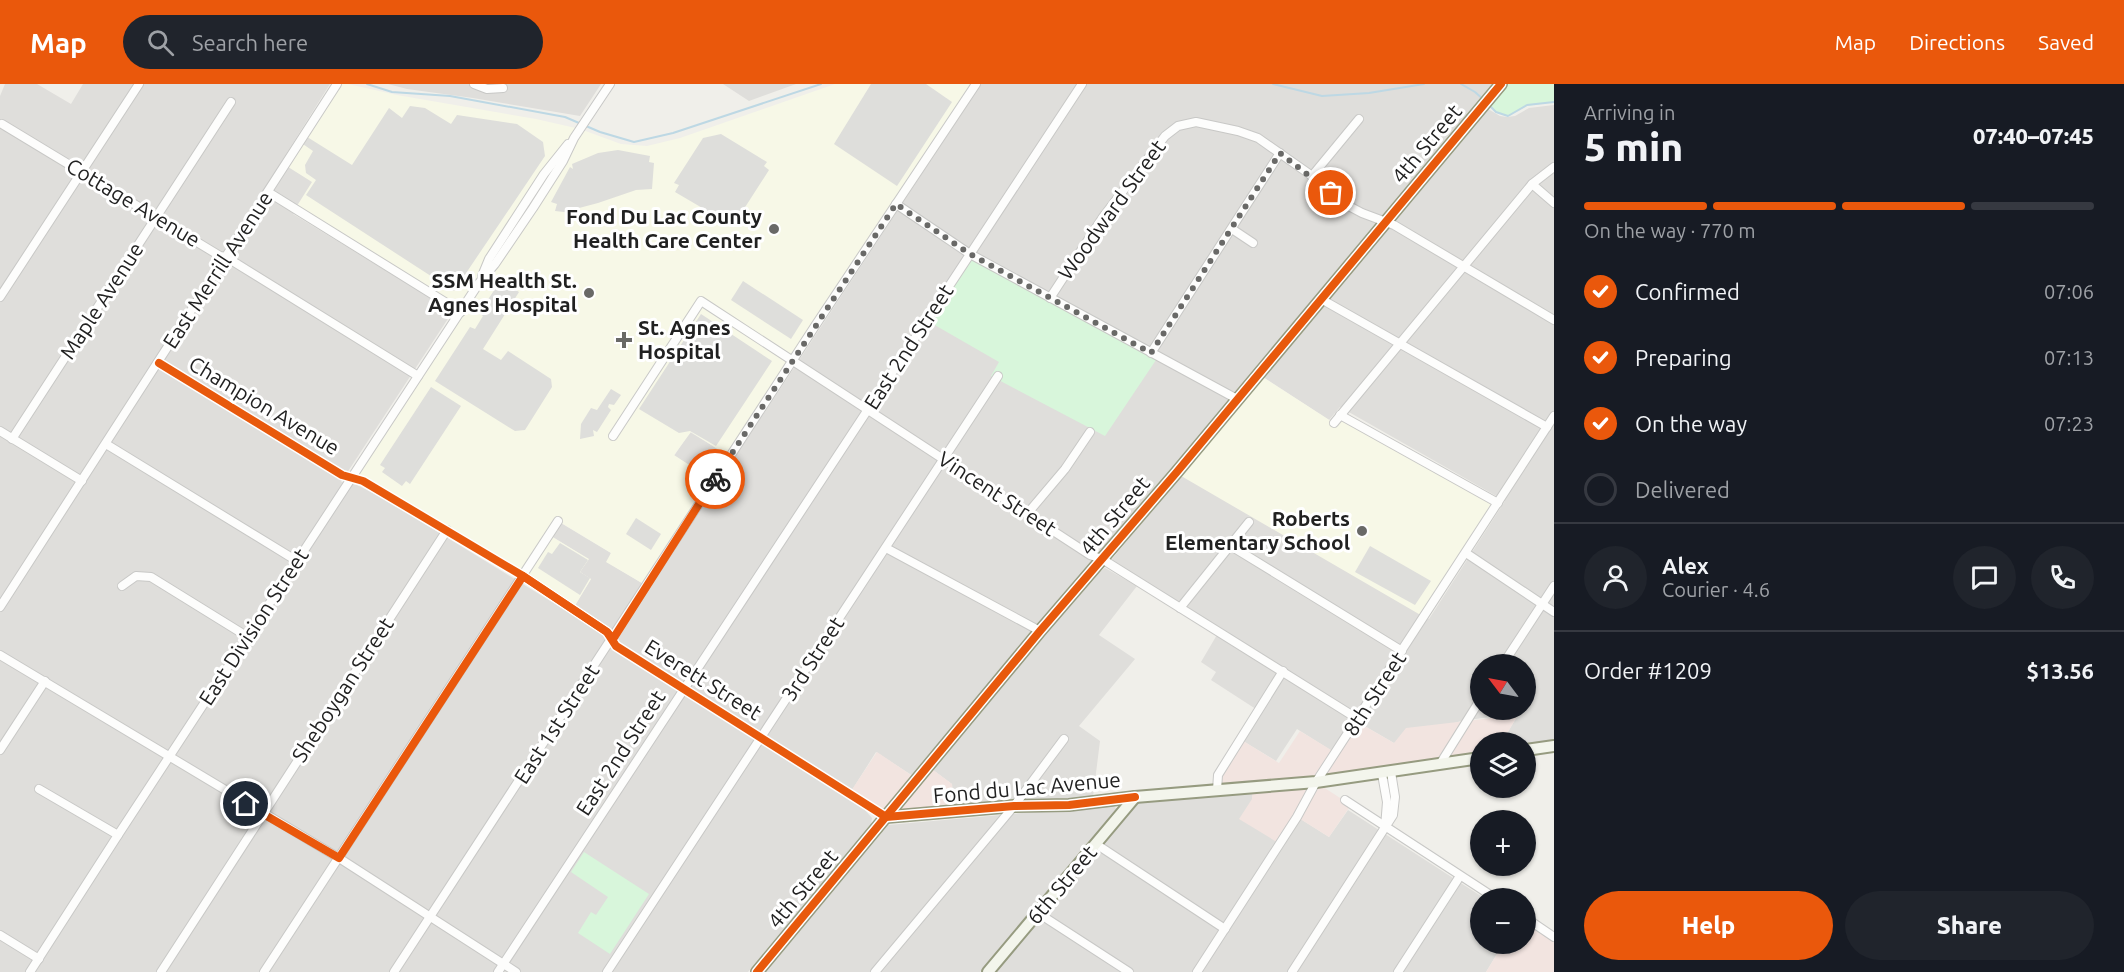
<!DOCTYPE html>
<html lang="en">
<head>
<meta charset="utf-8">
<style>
  :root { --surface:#171b24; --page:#20242c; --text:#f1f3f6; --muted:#9ea1a6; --line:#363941; --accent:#ea580c }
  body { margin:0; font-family:Ubuntu,sans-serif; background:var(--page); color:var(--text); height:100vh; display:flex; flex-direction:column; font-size:22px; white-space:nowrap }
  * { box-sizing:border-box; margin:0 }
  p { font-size:20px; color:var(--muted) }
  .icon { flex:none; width:33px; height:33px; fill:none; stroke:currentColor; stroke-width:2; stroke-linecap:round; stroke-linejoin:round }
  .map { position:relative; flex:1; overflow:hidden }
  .side { display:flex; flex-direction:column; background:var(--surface); width:570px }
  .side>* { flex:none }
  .needle { width:39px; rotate:302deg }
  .fabs { position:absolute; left:1470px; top:570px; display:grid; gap:12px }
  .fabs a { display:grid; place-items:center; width:66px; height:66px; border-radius:50%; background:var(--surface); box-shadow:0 2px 4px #0004; font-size:30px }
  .pin { position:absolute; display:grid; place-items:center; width:51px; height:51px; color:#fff; margin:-26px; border:3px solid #fff; border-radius:50%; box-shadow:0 2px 6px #0007 }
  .courier { position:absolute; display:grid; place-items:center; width:60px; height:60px; margin:-30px; border:4px solid #ea580c; border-radius:50%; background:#fff; color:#222; box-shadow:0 2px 8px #0007 }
  .headline em { font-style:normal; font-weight:800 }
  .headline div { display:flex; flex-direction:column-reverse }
  .headline { display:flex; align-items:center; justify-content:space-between; height:102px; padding:0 30px }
  h1 { font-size:39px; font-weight:800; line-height:45px }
  .bar { display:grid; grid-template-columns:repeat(4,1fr); gap:9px 6px; align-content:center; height:72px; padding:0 30px }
  .bar i { height:8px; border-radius:4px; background:var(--line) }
  .bar .on { background:var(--accent) }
  .bar p { grid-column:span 4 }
  .line { display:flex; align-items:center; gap:15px; padding:0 30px; border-top:2px solid var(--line) }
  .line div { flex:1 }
  .round { display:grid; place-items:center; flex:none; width:63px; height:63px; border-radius:32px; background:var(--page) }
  ol { padding:0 30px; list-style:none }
  li { display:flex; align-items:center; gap:18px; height:66px }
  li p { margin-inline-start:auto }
  li .icon { padding:6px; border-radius:50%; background:var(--accent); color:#fff; stroke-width:4 }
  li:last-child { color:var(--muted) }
  li i { width:33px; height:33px; border:3px solid var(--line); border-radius:50% }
  .button { display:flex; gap:12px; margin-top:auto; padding:12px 30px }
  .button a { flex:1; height:69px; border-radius:36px; background:var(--accent); color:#fff; font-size:24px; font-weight:800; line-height:69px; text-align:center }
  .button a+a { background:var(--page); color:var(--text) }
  header { display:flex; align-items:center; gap:36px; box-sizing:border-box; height:84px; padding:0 30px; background:var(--accent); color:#fff }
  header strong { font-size:28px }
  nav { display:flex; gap:33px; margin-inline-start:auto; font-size:21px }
  .search { width:420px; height:54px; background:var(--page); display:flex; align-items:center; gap:15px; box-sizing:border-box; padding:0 21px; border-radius:33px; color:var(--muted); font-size:22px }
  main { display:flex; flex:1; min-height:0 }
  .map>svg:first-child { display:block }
  .residential { fill:#dfdedb; fill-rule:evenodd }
  .commercial { fill:#f2e4e0 }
  .education { fill:#f7f8e7 }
  .park { fill:#d8f6db }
  .parking { fill:#dededb }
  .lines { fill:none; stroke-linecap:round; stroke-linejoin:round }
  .stream { stroke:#bdd8e4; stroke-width:2 }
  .street-casing { stroke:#c8c8c6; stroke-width:10 }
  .secondary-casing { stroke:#969b80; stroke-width:14 }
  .street { stroke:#fdfdfc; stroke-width:8 }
  .secondary { stroke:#f3f5ec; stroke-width:10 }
  .cycleway-casing { stroke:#fff; stroke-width:11 }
  .cycleway { stroke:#e8590c; stroke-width:8 }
  .done { stroke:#696967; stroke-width:6; stroke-dasharray:0 10.8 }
  .route { stroke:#ea580c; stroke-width:8 }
  .poi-dot { fill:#696967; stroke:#fff; stroke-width:2 }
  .labels { text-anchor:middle; stroke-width:6; stroke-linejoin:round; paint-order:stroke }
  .street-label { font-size:21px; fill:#212121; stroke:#fff }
  .poi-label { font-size:21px; font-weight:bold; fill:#212121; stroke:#fff; text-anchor:end }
</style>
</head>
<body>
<header>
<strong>Map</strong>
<div class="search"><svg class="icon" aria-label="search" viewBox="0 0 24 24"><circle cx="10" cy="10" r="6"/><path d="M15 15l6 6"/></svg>Search here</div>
<nav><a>Map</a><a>Directions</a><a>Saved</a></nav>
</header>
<main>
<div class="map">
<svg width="1554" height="888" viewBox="0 0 1554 888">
  <rect width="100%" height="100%" fill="#f0efea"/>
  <g class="residential">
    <polygon points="5,0 37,0 71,20 83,0 330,0 281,78 313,98 293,130 447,224 451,230 341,398 357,401 381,413 570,529 591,495 580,488 588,475 553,453 561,439 611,469 607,478 650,504 718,400 674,372 690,348 734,375 981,0 1494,0 913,692 876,668 847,714 864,725 872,734 871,741 748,888 0,888 0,12"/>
    <polygon points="388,0 601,0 580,32 473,14 407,5"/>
    <polygon points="723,0 796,0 749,17"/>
    <path d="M1554 21V658L1526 662V658H1502L1519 629 1461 637 1394 659 1361 640 1365 633 1357 627 1332 667 1297 645 1276 677 1243 657 1262 629 1211 596 1216 588 1201 578 1221 544 1114 478 1112 475 1181 391 1429 535 1505 417 1340 323 1329 336 1263 293 1488 25 1500 32 1507 33 1515 32 1529 24ZM1480 580H1526V626H1480Z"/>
    <polygon points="1105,484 1137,502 1099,551 1135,575 1079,642 1100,657 1093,713 954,722 952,700 933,686 1097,490"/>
    <polygon points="1253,709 1252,715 1299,734 1329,753 1348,726 1484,814 1480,814 1480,860 1503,860 1486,888 995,888 1138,719"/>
    <polygon points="1112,721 1116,724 1113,731 980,888 764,888 888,741"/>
  </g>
  <g class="commercial">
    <polygon points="1518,631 1502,658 1480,658 1480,674 1317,699 1351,721 1329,753 1297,733 1280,760 1239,735 1252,715 1253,702 1217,706 1217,697 1240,655 1279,679 1300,647 1336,669 1358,635 1361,640 1394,659 1406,644"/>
    <polygon points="877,668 917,695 928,682 952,700 954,728 886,733 849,710"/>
    <polygon points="1526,834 1554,853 1554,888 1486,888 1503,860 1526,860"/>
  </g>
  <g class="education">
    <polygon points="337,0 348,0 397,11 536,35 580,45 621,60 647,62 680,54 835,0 976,0 730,373 691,348 674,371 714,397 647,502 606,478 611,469 558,437 549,451 589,475 580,488 591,495 573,525 523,492 351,394 460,228 295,125 312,98 285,81"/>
    <polygon points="1258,290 1334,339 1340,331 1498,419 1424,533 1176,389"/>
  </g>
  <g class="park">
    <polygon points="1501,0 1554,0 1554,18 1527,22 1508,32 1496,28 1486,18"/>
    <polygon points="970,170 1158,273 1105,352 991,292 999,278 926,236"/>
    <polygon points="584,768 649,810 610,870 578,849 591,828 596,831 608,813 571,788"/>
  </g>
  <g class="parking">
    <polygon points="871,0 926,0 952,18 897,102 834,60"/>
    <polygon points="410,22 425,24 451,40 457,31 517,40 543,58 545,72 454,207 306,111 316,96 306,89 305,81 313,67 300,58 304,51 352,81 389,24 402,34"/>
    <polygon points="721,50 767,78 764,82 769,86 733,142 675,108 679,101 674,99 703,54"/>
    <polygon points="618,66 650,72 649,78 654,79 652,105 636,106 598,119 564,128 555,127 557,120 551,118 570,83 573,85 572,80 598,69"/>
    <polygon points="501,196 519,208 483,265 501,276 508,267 551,295 552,303 525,346 515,347 435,297 470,243 475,245 483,232 479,229"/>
    <polygon points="743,197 803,236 791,255 731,216"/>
    <polygon points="701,230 772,277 716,362 690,347 679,349 639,325"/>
    <polygon points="431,303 461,322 410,400 406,397 402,402 382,388 385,384 380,381"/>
    <polygon points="611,305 621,311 614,321 609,320 608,323 611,326 597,348 593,346 594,352 580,355 581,340 591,324 597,326"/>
    <polygon points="636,434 661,450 651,466 626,450"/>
    <polygon points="560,459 588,476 580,488 590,494 580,511 538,484 548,468 552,470"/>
    <polygon points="1370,462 1431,497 1415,521 1355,488"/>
  </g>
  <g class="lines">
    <g class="stream">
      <polyline points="367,0 392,8 450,12 565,33 600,48 634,58 673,49 821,0"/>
      <polyline points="1273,0 1322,12 1369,9 1424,0"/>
      <polyline points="1461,0 1475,8 1484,16"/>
      <polyline points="1488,20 1496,28 1508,32 1527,21 1554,18"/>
    </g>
    <defs>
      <g id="street">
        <polyline points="474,0 487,5 503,4"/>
        <polyline points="2,40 220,172 226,173 418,292"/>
        <polyline points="1312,92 1359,35"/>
        <polyline points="1532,100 1554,119"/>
        <polyline points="268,108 461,228"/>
        <polyline points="896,120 970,170 1237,315"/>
        <polyline points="1232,145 1253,159"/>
        <polyline points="482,192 489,175 544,90 568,60"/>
        <polyline points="0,213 139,0"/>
        <polyline points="1050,214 1103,133 1165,52 1178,42 1196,38 1238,47 1258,54 1308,89 1345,120 1362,129 1394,141 1554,236"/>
        <polyline points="1321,215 1547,343"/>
        <polyline points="1151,269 1280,69"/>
        <polyline points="159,279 342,391 363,397 523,492 607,548 616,562 886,733"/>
        <polyline points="1340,331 1498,419"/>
        <polyline points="1334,339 1532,100 1554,83"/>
        <polyline points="0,347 82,397"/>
        <polyline points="613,352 701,217 1090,471 1102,475 1358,635"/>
        <polyline points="12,355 231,18"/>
        <polyline points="106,360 297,477"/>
        <polyline points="1027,430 1065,385 1090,348"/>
        <polyline points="1231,462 1402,567"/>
        <polyline points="886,464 1040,547"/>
        <polyline points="1466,469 1554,528"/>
        <polyline points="122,502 136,492 151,493 248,553"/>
        <polyline points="0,523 337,0"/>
        <polyline points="1180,524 1249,438"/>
        <polyline points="0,571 339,774 516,888"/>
        <polyline points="1503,580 1554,502"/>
        <polyline points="0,666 45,597"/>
        <polyline points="1440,680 1480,616"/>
        <polyline points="1382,690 1387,718 1385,743"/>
        <polyline points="39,705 118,751"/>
        <polyline points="1217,706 1218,691 1283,587"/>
        <polyline points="1345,716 1495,814"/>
        <polyline points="1096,760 1225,845"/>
        <polyline points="1038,829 1129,888"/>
        <polyline points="1526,834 1554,853"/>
        <polyline points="0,851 39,875"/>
        <polyline points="30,888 118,751 479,199 495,180 533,124 563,77 574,54 610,0"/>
        <polyline points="161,888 447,446"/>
        <polyline points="264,888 558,437"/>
        <polyline points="394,888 815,242 976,0"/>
        <polyline points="498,888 1082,0"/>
        <polyline points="607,888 998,292"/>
        <polyline points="875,888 1014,722 1064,655"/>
        <polyline points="1197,888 1297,733 1316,698 1554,332"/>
        <polyline points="1292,888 1393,731 1395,713 1391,688"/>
        <polyline points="1398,888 1460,792"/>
      </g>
      <g id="secondary">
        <polyline points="1526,666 1554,662"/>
        <polyline points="886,733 1014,722 1069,721 1135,713 1316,698 1480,674"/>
        <polyline points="757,888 1040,547 1176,389 1501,0"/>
        <polyline points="988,888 1135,713"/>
      </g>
    </defs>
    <use href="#street" class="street-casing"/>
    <use href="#secondary" class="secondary-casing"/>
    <use href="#street" class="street"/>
    <use href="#secondary" class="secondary"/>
    <defs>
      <g id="cycleway">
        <polyline points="159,279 342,391 363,397 523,492 607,548 616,562 886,733 1014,722 1069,721 1135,713"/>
        <polyline points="757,888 1040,547 1176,389 1501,0"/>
      </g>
    </defs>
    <use href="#cycleway" class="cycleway-casing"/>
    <use href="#cycleway" class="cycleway"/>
  </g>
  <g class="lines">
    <polyline class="done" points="715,395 896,120 970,170 1151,269 1280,69 1331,109"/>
    <polyline class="route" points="246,720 339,774 523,492 607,548 613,555 715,395"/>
  </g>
  <g class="poi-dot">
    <circle cx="774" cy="145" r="6"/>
    <circle cx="589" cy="209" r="6"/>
    <path d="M621 247h6v6h6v6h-6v6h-6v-6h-6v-6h6z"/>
    <circle cx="1362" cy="447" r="6"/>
  </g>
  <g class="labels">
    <g class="street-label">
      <text transform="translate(1427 60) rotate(-50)" y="7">4th Street</text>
      <text transform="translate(133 119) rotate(31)" y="7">Cottage Avenue</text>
      <text transform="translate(1112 126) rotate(-54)" y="7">Woodward Street</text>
      <text transform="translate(218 186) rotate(-57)" y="7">East Merrill Avenue</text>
      <text transform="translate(102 217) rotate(-57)" y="7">Maple Avenue</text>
      <text transform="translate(909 263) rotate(-57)" y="7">East 2nd Street</text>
      <text transform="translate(264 322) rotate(31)" y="7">Champion Avenue</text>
      <text transform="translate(997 410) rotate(33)" y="7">Vincent Street</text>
      <text transform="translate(1115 432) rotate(-50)" y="7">4th Street</text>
      <text transform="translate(254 543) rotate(-57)" y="7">East Division Street</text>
      <text transform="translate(813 575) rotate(-57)" y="7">3rd Street</text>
      <text transform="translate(703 596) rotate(32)" y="7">Everett Street</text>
      <text transform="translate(343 606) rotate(-57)" y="7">Sheboygan Street</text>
      <text transform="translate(1375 610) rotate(-57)" y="7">8th Street</text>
      <text transform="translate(557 640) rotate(-57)" y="7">East 1st Street</text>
      <text transform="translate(621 669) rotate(-57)" y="7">East 2nd Street</text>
      <text transform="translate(1027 704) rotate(-5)" y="7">Fond du Lac Avenue</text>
      <text transform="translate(1062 801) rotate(-50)" y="7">6th Street</text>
      <text transform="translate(803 805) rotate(-50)" y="7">4th Street</text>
    </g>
    <g class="poi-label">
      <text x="762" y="140">Fond Du Lac County<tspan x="762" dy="24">Health Care Center</tspan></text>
      <text x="577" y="204">SSM Health St.<tspan x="577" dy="24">Agnes Hospital</tspan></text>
      <text x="638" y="251" text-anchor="start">St. Agnes<tspan x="638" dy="24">Hospital</tspan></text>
      <text x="1350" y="442">Roberts<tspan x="1350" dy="24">Elementary School</tspan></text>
    </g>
  </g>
</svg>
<div class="fabs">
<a><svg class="needle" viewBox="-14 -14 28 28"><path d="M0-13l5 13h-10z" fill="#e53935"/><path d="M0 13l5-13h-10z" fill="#9ea1a6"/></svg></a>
<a><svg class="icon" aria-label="layers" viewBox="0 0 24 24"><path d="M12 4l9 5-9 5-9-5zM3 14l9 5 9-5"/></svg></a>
<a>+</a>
<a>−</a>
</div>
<div class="pin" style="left:1331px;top:109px;background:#ea580c"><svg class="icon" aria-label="bag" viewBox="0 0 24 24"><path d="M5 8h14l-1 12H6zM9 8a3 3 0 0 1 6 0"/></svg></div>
<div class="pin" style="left:246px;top:720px;background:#1f2937"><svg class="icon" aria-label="home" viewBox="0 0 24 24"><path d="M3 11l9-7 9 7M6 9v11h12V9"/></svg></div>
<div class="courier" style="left:715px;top:395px"><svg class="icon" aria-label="bike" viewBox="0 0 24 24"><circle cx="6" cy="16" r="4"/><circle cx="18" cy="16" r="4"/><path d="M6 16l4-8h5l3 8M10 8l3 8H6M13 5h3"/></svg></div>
</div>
<section class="side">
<div class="headline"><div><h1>5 min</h1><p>Arriving in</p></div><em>07:40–07:45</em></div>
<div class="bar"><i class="on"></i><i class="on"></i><i class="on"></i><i></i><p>On the way · 770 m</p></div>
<ol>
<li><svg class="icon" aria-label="check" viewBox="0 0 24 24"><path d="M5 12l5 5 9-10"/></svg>Confirmed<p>07:06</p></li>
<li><svg class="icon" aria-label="check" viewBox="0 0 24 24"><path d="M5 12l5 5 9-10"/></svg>Preparing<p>07:13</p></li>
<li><svg class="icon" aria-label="check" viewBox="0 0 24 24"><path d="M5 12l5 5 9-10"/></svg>On the way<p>07:23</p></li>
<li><i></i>Delivered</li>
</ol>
<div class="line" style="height:108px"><a class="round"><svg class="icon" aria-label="person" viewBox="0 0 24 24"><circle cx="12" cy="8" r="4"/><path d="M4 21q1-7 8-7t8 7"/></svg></a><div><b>Alex</b><p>Courier · 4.6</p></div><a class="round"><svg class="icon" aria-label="chat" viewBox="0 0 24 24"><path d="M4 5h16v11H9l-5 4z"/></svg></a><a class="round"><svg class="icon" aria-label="phone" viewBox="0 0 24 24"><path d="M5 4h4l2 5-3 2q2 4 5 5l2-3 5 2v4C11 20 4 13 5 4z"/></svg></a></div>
<div class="line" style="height:78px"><div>Order #1209</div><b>$13.56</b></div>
<div class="button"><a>Help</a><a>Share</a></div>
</section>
</main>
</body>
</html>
